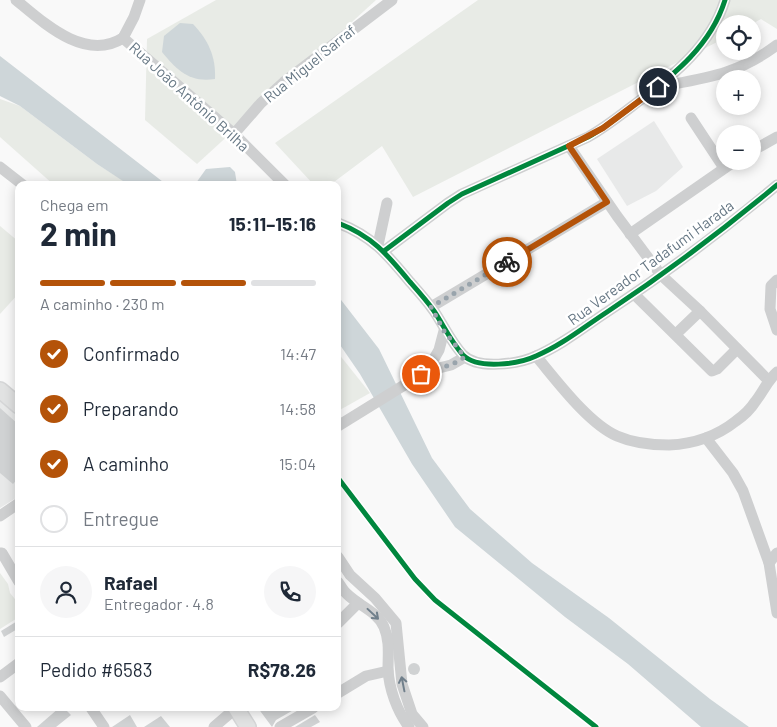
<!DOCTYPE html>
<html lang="pt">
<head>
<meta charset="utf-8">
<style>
  :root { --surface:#fff; --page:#f6f6f7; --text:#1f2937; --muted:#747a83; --line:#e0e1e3; --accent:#b45309 }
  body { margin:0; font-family:Barlow,sans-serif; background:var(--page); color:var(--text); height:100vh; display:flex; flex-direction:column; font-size:19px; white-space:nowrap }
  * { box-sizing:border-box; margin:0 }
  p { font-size:16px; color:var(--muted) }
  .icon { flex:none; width:28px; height:28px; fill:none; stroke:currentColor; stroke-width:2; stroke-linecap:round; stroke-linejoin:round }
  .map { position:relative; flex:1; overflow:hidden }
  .details { position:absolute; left:15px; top:181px; width:326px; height:530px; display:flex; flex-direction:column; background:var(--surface); border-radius:10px; box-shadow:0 2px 12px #0003 }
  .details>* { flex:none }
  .buttons { position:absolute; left:716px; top:15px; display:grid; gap:10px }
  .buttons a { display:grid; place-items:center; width:45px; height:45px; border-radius:50%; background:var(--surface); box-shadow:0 2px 12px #0003; font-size:25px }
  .pin { position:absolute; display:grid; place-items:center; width:42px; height:42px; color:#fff; margin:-21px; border:2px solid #fff; border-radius:50%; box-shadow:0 1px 5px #0007 }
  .courier { position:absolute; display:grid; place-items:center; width:50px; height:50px; margin:-25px; border:4px solid #b45309; border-radius:50%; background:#fff; color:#222; box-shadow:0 1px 6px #0007 }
  .overview em { font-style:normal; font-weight:700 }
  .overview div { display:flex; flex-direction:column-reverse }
  .overview { display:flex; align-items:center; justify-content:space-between; height:85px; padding:0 25px }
  h1 { font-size:32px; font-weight:700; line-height:38px }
  .bar { display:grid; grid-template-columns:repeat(4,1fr); gap:8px 5px; align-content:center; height:60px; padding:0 25px }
  .bar i { height:6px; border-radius:4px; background:var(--line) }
  .bar .on { background:var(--accent) }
  .bar p { grid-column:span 4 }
  .line { display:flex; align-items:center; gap:12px; padding:0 25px; border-top:1px solid var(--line) }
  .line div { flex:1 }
  .round { display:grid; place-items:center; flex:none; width:52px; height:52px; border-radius:26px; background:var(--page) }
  ol { padding:0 25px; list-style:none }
  li { display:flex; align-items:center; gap:15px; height:55px }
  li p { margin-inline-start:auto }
  li .icon { padding:5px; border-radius:50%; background:var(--accent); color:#fff; stroke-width:4 }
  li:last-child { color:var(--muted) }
  li i { width:28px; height:28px; border:2px solid var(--line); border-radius:50% }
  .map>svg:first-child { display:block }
  .built { fill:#e8e9e9 }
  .green { fill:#e8ebe6 }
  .water { fill:#ced6d9 }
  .building { fill:#d0d2d3 }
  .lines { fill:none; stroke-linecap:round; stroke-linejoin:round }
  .major-casing { stroke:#d5d6d7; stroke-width:18 }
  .minor { stroke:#cecfd0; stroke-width:11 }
  .major { stroke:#e1e2e2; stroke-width:15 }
  .cycleway-casing { stroke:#fff; stroke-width:8 }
  .cycleway { stroke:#00873e; stroke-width:5 }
  .oneway { stroke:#707f8b }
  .done { stroke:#99a4ac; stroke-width:5; stroke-dasharray:0 9 }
  .route { stroke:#b45309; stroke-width:6 }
  .labels { text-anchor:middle; stroke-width:5; stroke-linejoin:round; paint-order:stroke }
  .street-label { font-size:15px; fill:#657683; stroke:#fff }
</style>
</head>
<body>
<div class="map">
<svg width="777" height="727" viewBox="0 0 777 727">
  <rect width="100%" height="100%" fill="#f9f9f9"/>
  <g class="built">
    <polygon points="654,121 683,167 656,191 627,206 597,159"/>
    <polygon points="0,401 19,417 19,496 0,508"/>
  </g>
  <g class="green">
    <polygon points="216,0 376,0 197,164 145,120 147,39"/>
    <polygon points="478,0 777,0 777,29 761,19 752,24 725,24 725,38 413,197 382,146 330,185 314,185 275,143"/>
    <polygon points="0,99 20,106 97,164 130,185 54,185 0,137"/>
    <polygon points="0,226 19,242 19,293 0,314"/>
    <polygon points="338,353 370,393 338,411"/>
    <polygon points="0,573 8,584 10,593 19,604 19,617 0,629"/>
  </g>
  <g class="water">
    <path d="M180 23 193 24C208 40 216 56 215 79 189 83 177 70 162 52L164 36Z"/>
    <polygon points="0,56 167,185 129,185 97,164 20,106 0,96"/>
    <polygon points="230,167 235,172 237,185 196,185 196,183 206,169"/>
    <polygon points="338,296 379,349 432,458 470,509 532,563 609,618 710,699 749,727 701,727 628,664 565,617 455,527 412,464 360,374 338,342"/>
  </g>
  <g class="building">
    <polygon points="0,408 19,425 19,477 13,484 0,473"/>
    <polygon points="19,620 19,628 4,637 1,631"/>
    <circle cx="414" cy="669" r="6"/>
    <polygon points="59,708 64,708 71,715 56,727 37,727"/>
    <polygon points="258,708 297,708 276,720 272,727"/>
    <polygon points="130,715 137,727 112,727"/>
    <polygon points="315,715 320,722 311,727 295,727"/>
    <polygon points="161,716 170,727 144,727"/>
  </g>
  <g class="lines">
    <defs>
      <g id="major">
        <polyline points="0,390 19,406"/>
        <polyline points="236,708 248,727"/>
      </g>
    </defs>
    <use href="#major" class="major-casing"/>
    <g class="minor">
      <path d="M16 0C44 23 85 62 123 38"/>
      <polyline points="123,38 234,134 285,185"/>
      <polyline points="123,38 134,17 140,0"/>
      <path d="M658 87C705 78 737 75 777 45"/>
      <polyline points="691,118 724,168"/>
      <polyline points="234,134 261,103 284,82 392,0"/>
      <polyline points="569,146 617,216 661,275 700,311 768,380"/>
      <polyline points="752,151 777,137"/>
      <polyline points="0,167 23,185"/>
      <path d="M338 223C372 236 387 254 410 282 418 291 427 301 434 311 444 326 451 342 463 355 478 370 519 364 536 356 562 345 584 327 607 312 666 273 723 230 777 185"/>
      <polyline points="630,234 735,161"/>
      <polyline points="378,245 387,203"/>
      <path d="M384 251 448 203 462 194 588 137C606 127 622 114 639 101 675 74 711 45 725 0"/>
      <polyline points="777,280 771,286 770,309 777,330"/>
      <polyline points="634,294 712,371 717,369 737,349"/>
      <polyline points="431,307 607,202"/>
      <polyline points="676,334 700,311"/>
      <path d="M536 356C557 381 588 423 617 436 633 443 652 445 669 445 693 444 717 436 736 421 743 416 750 410 755 402 763 392 767 381 777 372"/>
      <polyline points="427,371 439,350 444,331"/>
      <polyline points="338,426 427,371 451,365 465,357"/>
      <polyline points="706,438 733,473 743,491 769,563 777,613"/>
      <polyline points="0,516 19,503"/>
      <polyline points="0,553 2,553 19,582"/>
      <polyline points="338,557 350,575 375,598 396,623 402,684 412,714 423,727"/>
      <polyline points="769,563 777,553"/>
      <path d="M338 582C341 586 343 591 347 594 359 606 377 611 384 627 390 641 388 655 388 669 389 689 397 711 409 727"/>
      <polyline points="338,623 358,603"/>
      <polyline points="0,677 19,663"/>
      <polyline points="338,693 366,676 388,671"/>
      <polyline points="0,696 26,727"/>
      <polyline points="91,708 104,727"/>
      <polyline points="214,727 236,708"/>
      <polyline points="280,727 313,708"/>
    </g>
    <use href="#major" class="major"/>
    <defs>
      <g id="cycleway">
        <path d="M338 223C372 236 387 254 410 282 418 291 427 301 434 311 444 326 451 342 463 355 478 370 519 364 536 356 562 345 584 327 607 312 666 273 723 230 777 185"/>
        <path d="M384 251 448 203 462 194 588 137C606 127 622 114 639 101 675 74 711 45 725 0"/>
        <polyline points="338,478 415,579 435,600 596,727"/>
      </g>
    </defs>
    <use href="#cycleway" class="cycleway-casing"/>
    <use href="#cycleway" class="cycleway"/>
  </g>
  <defs><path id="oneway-shaft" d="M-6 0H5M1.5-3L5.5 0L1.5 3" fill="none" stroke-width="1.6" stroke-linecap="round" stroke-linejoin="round" transform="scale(1.25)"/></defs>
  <g class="oneway">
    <use href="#oneway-shaft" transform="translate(373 614) rotate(43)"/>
    <use href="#oneway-shaft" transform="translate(403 684) rotate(-101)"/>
  </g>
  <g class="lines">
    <polyline class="done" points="421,374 427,371 451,365 465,357 444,331 431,307 507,262"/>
    <polyline class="route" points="507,262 607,202 569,146 603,128 658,87"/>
  </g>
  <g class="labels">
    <g class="street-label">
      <text transform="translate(310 64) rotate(-39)" y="5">Rua Miguel Sarraf</text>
      <text transform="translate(189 97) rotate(42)" y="5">Rua João Antônio Brilha</text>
      <text transform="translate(651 263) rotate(-36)" y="5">Rua Vereador Tadafumi Harada</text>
    </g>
  </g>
</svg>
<div class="buttons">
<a><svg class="icon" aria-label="locate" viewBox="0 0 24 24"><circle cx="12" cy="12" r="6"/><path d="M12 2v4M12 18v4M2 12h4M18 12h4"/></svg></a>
<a>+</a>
<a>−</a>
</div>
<div class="pin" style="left:421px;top:374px;background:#ea580c"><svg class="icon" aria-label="bag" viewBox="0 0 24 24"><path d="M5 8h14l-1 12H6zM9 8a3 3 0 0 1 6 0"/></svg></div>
<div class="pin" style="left:658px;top:87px;background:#1f2937"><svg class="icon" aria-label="home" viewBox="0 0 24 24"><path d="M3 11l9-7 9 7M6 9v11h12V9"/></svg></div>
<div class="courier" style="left:507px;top:262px"><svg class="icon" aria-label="bike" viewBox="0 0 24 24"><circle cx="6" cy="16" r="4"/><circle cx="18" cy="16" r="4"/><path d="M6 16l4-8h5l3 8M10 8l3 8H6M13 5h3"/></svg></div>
<section class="details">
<div class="overview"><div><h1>2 min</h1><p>Chega em</p></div><em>15:11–15:16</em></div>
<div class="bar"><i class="on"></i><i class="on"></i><i class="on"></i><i></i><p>A caminho · 230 m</p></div>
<ol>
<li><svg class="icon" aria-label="check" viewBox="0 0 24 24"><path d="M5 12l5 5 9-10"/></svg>Confirmado<p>14:47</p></li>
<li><svg class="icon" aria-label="check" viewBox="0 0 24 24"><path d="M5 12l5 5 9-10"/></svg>Preparando<p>14:58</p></li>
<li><svg class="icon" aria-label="check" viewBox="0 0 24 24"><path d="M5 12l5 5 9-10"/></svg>A caminho<p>15:04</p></li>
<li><i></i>Entregue</li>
</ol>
<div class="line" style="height:90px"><a class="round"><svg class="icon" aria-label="person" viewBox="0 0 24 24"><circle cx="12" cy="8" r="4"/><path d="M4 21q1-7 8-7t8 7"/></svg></a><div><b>Rafael</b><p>Entregador · 4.8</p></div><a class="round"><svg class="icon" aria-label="phone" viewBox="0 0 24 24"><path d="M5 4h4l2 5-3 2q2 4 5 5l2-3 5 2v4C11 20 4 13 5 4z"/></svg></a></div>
<div class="line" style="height:65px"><div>Pedido #6583</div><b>R$78.26</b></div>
</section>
</div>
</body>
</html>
